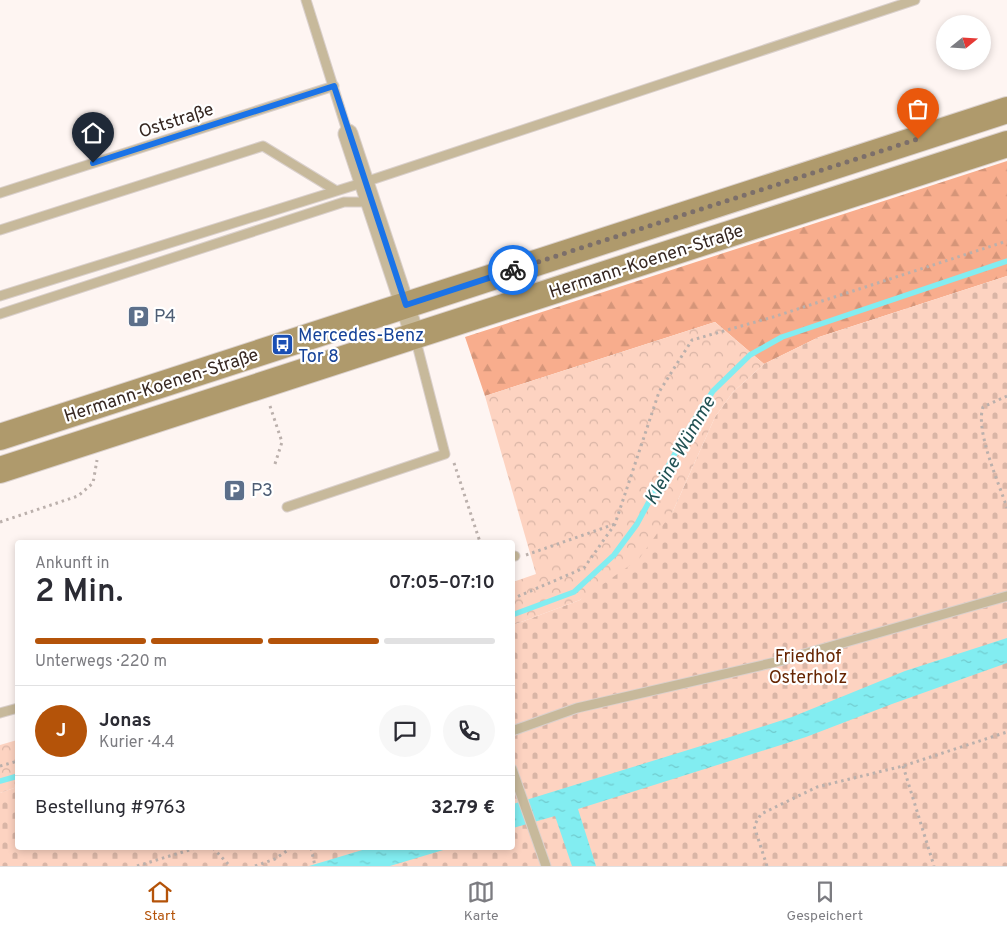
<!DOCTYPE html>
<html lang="de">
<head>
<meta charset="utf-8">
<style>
  :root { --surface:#fff; --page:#f7f7f7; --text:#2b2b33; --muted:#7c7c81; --line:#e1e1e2; --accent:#b45309 }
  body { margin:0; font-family:Overpass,sans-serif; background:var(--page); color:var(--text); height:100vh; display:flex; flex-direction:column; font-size:19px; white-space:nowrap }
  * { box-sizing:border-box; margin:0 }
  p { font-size:16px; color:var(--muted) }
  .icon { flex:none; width:28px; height:28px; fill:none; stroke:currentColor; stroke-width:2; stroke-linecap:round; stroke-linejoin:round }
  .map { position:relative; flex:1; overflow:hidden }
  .details { position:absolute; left:15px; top:540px; width:500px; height:310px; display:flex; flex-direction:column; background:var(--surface); border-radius:5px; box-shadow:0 2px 8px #0003 }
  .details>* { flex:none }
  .needle { width:32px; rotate:72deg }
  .fabs { position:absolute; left:936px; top:15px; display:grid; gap:10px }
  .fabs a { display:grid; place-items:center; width:55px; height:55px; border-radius:50%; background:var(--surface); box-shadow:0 2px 8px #0003; font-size:25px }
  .pin { position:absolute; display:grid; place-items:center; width:42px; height:42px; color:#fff; margin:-51px -21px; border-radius:50% 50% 50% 0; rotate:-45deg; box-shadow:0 0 5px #0007 }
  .pin .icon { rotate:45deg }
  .courier { position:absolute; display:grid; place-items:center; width:50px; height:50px; margin:-25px; border:4px solid #1a73e8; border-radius:50%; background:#fff; color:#222; box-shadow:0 1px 6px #0007 }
  .headline em { font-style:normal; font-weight:600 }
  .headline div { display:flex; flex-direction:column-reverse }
  .headline { display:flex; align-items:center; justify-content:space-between; height:85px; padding:0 20px }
  h1 { font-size:32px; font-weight:600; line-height:38px }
  .bar { display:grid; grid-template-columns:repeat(4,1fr); gap:8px 5px; align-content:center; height:60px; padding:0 20px }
  .bar i { height:6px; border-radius:4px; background:var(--line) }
  .bar .selected { background:var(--accent) }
  .bar p { grid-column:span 4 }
  .line { display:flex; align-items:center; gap:12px; padding:0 20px; border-top:1px solid var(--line) }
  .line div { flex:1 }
  .round { display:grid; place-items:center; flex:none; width:52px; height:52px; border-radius:26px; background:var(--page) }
  .tab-bar { display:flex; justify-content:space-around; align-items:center; height:70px; border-top:1px solid var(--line); background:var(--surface); font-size:14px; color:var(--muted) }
  .tab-bar a { display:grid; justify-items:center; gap:2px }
  .tab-bar .selected { color:var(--accent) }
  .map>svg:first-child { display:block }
  .forest { fill:url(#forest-firs) }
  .cemetery { fill:url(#cemetery-stones) }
  .park { fill:url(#park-crowns) }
  .water { fill:url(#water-ripples) }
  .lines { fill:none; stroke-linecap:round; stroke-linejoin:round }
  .stream { stroke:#82edf1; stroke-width:5.5 }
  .lane-casing { stroke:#dad0cc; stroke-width:11 }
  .street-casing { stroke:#dad0cc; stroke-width:21 }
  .secondary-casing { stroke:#dad0cc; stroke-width:28 }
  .path { stroke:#bbb0ac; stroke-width:3; stroke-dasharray:2.5 4; stroke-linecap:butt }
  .lane { stroke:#c7b99b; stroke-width:9 }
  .street { stroke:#c7b99b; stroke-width:19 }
  .secondary { stroke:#af9a6c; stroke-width:26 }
  .done { stroke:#7c6f6a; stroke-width:5; stroke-dasharray:0 9 }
  .route { stroke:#1a73e8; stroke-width:6 }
  .labels { text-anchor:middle; stroke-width:4.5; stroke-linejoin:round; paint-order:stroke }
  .street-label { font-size:18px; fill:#362721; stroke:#fff }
  .service-label { font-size:18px; fill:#4e5e75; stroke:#fff; text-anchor:start }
  .transit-label { font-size:18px; fill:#164399; stroke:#fff; text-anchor:start }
  .park-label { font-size:18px; fill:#672603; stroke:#fff }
  .water-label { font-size:19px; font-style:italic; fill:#225254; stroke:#fff }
</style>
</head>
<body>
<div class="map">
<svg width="1007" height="866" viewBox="0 0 1007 866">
  <defs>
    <pattern id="forest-firs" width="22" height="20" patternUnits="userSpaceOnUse" patternTransform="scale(1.25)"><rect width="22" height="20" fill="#f8ad8d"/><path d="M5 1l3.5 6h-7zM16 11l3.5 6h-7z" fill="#d59579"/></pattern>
    <pattern id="cemetery-stones" width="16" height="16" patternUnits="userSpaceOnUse" patternTransform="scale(1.25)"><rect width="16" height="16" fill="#fdd3c1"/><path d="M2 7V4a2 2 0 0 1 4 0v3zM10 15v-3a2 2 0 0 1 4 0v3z" fill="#d9b5a6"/></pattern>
    <pattern id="park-crowns" width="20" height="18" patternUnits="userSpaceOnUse" patternTransform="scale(1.25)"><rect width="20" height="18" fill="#fdd3c1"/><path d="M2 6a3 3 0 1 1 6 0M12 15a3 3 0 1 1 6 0" fill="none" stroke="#d9b5a6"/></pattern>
    <pattern id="water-ripples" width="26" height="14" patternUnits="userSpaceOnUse" patternTransform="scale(1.25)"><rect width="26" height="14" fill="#82edf1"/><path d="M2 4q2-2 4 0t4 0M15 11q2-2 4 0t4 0" fill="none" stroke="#71cbce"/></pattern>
  </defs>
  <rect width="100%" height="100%" fill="#fef5f2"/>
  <polygon class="forest" points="1007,161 1007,276 819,337 764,364 715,322 485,396 465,337"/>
  <polygon class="cemetery" points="1007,276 1007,866 0,866 0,793 17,787 18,848 512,848 513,625 580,600 673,511 715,417 733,392 764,364 819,337"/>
  <g class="park">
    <polygon points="715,322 764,364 733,392 715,417 673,511 639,559 580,600 513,625 513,582 536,574 485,396"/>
    <polygon points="17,740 17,787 0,793 0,745"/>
  </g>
  <g class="water">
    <polygon points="1007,638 1007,663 892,704 806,737 578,809 596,866 572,866 555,816 513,828 513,804 730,737 792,717 905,671"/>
    <polygon points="369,848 450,848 390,866 309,866"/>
  </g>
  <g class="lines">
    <g class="stream">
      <polyline points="512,615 574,592 614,555 637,524 686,433 713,391 750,355 782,337 1007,261"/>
      <polyline points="0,781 18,776"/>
    </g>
    <defs>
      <g id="lane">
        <polyline points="306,0 348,134"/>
        <polyline points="0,193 334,86"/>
        <polyline points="0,230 263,146 335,190"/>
        <polyline points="0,296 365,182 915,0"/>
        <polyline points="0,314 344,202 371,202"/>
        <polyline points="287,507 445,454 415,337"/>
        <polyline points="512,556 515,556"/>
        <polyline points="0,713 18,708"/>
        <polyline points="512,731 577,708 776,662 1007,596"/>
        <polyline points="512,769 546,866"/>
      </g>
      <polyline id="street" points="348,134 415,336"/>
      <g id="secondary">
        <polyline points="0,437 1007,110"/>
        <polyline points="0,470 1007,144"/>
      </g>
    </defs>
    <use href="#lane" class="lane-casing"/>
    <use href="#street" class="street-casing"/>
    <use href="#secondary" class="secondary-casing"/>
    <g class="path">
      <path d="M1007 396 983 407C975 431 999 483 1007 508"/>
      <polyline points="270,406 282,442 274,467"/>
      <polyline points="454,463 480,542"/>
      <polyline points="0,522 78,496 93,483 97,460"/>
      <polyline points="526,555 615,524"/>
      <polyline points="512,599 584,568 615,524 659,392 692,340 773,317 1007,241"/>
      <polyline points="0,766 18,761"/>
      <polyline points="903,766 934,866"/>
      <polyline points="213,848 230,866"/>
      <polyline points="311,848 315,866"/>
      <polyline points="137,866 196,848"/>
      <polyline points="255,866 275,859 291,848"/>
      <polyline points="767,866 754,826 761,814 817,787 903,766 1007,732"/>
    </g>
    <use href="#lane" class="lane"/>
    <use href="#street" class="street"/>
    <use href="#secondary" class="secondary"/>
  </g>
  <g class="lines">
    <polyline class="done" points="513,270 918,139"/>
    <polyline class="route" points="93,163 334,86 406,305 513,270"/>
  </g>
  <defs>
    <symbol id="parking-square" viewBox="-11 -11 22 22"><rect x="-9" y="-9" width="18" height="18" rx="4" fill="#5c6f8a" stroke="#fff"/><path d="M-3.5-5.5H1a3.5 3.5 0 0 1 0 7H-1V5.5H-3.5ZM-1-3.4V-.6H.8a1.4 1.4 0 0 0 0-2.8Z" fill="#fff"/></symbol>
    <symbol id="bus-square" viewBox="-11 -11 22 22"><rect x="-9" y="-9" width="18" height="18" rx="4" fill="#1a4fb4" stroke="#fff"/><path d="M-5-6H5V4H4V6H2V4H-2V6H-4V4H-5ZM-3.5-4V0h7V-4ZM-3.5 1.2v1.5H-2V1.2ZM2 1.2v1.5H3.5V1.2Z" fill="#fff"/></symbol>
  </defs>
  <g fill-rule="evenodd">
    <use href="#parking-square" x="126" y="304" width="25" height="25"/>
    <use href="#bus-square" x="270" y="332" width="25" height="25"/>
    <use href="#parking-square" x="222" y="478" width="25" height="25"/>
  </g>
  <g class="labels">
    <g class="street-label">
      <text transform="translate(176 120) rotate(-18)" y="6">Oststraße</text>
      <text transform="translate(646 261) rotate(-18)" y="6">Hermann-Koenen-Straße</text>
      <text transform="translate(161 385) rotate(-18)" y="6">Hermann-Koenen-Straße</text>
    </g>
    <g class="service-label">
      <text x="154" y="322">P4</text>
      <text x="251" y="496">P3</text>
    </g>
    <g class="transit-label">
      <text x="298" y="341">Mercedes-Benz<tspan x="298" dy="21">Tor 8</tspan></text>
    </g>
    <g class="park-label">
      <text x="808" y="662">Friedhof<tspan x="808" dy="21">Osterholz</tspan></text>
    </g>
    <g class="water-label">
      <text transform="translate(679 450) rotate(-60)" y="7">Kleine Wümme</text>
    </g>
  </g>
</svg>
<div class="fabs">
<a><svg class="needle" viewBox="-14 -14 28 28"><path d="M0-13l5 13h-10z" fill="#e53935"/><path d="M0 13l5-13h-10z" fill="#7c7c81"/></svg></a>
</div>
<div class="pin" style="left:918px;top:139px;background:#ea580c"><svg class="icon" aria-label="bag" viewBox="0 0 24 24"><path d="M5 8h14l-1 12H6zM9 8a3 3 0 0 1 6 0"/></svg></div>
<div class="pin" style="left:93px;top:163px;background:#1f2937"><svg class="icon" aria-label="home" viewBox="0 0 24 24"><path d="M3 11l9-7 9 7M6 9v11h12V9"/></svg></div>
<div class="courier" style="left:513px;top:270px"><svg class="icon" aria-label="bike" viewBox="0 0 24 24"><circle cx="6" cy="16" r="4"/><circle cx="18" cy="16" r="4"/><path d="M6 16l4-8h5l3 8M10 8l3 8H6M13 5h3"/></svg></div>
<section class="details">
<div class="headline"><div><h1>2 Min.</h1><p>Ankunft in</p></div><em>07:05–07:10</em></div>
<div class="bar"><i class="selected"></i><i class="selected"></i><i class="selected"></i><i></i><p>Unterwegs · 220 m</p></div>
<div class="line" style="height:90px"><b class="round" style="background:var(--accent);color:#fff">J</b><div><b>Jonas</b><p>Kurier · 4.4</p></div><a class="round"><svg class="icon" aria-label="chat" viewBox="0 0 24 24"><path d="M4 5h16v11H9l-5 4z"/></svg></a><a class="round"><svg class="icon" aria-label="phone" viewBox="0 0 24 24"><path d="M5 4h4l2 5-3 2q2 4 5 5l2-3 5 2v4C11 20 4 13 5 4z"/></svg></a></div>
<div class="line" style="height:65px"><div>Bestellung #9763</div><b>32.79 €</b></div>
</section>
</div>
<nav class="tab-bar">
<a class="selected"><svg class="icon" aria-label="home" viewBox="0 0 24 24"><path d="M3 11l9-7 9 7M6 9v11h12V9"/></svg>Start</a>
<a><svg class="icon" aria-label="map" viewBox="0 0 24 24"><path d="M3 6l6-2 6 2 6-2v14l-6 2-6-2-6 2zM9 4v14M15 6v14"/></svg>Karte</a>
<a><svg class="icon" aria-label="saved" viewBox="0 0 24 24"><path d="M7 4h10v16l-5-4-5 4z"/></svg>Gespeichert</a>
</nav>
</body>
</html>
